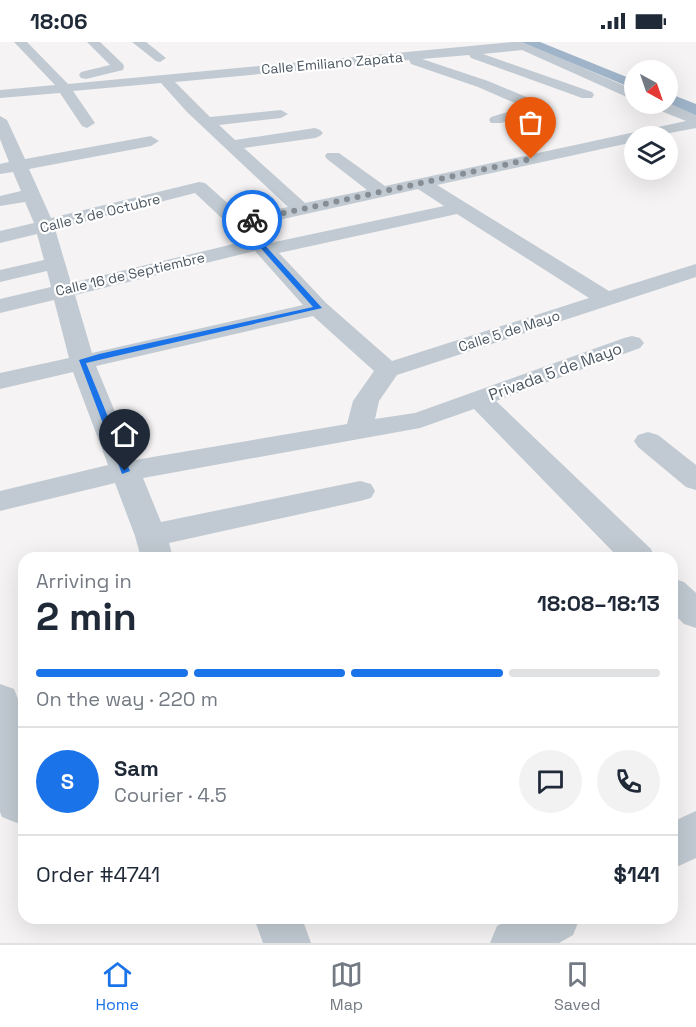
<!DOCTYPE html>
<html lang="en">
<head>
<meta charset="utf-8">
<style>
  :root { --surface:#fff; --page:#f2f2f3; --text:#1f2937; --muted:#747a83; --line:#e0e1e3; --accent:#1a73e8 }
  body { margin:0; font-family:"Space Grotesk",sans-serif; background:var(--page); color:var(--text); height:100vh; display:flex; flex-direction:column; font-size:22px; white-space:nowrap }
  * { box-sizing:border-box; margin:0 }
  p { font-size:20px; color:var(--muted) }
  .icon { flex:none; width:33px; height:33px; fill:none; stroke:currentColor; stroke-width:2; stroke-linecap:round; stroke-linejoin:round }
  .map { position:relative; flex:1; overflow:hidden }
  .panel { position:absolute; left:18px; top:510px; width:660px; height:372px; display:flex; flex-direction:column; background:var(--surface); border-radius:18px; box-shadow:0 6px 24px #0002 }
  .panel>* { flex:none }
  .needle { width:39px; rotate:140deg }
  .tools { position:absolute; left:624px; top:18px; display:grid; gap:12px }
  .tools a { display:grid; place-items:center; width:54px; height:54px; border-radius:50%; background:var(--surface); box-shadow:0 6px 24px #0002; font-size:30px }
  .pin { position:absolute; display:grid; place-items:center; width:51px; height:51px; color:#fff; margin:-62px -26px; border-radius:50% 50% 50% 0; rotate:-45deg; box-shadow:0 0 6px #0007 }
  .pin .icon { rotate:45deg }
  .courier { position:absolute; display:grid; place-items:center; width:60px; height:60px; margin:-30px; border:4px solid #1a73e8; border-radius:50%; background:#fff; color:#222; box-shadow:0 2px 8px #0007 }
  .headline em { font-style:normal; font-weight:600 }
  .headline div { display:flex; flex-direction:column-reverse }
  .headline { display:flex; align-items:center; justify-content:space-between; height:102px; padding:0 18px }
  h1 { font-size:39px; font-weight:600; line-height:45px }
  .bar { display:grid; grid-template-columns:repeat(4,1fr); gap:9px 6px; align-content:center; height:72px; padding:0 18px }
  .bar i { height:8px; border-radius:4px; background:var(--line) }
  .bar .current { background:var(--accent) }
  .bar p { grid-column:span 4 }
  .line { display:flex; align-items:center; gap:15px; padding:0 18px; border-top:2px solid var(--line) }
  .line div { flex:1 }
  .round { display:grid; place-items:center; flex:none; width:63px; height:63px; border-radius:32px; background:var(--page) }
  .status { display:flex; justify-content:space-between; align-items:center; height:42px; padding:0 30px; background:var(--surface); direction:ltr }
  .status svg { height:16px; fill:currentColor }
  .menu { display:flex; justify-content:space-around; align-items:center; height:84px; border-top:2px solid var(--line); background:var(--surface); font-size:16px; color:var(--muted) }
  .menu a { display:grid; justify-items:center; gap:3px }
  .menu .current { color:var(--accent) }
  .map>svg:first-child { display:block }
  .lines { fill:none; stroke-linecap:round; stroke-linejoin:round }
  .minor { fill:#c1cad2; fill-rule:evenodd }
  .trunk { fill:#9fb4c9; fill-rule:evenodd }
  .route { fill:#1a73e8 }
  .done { stroke:#868d94; stroke-width:6; stroke-dasharray:0 10.8 }
  .labels { text-anchor:middle; stroke-width:4.5; stroke-linejoin:round; paint-order:stroke }
  .far-street-label { font-size:14px; fill:#4a5661; stroke:#fff }
  .street-label { font-size:16px; fill:#4a5661; stroke:#fff }
</style>
</head>
<body>
<div class="status"><b>18:06</b><svg viewBox="0 0 49 12"><path d="M0 12V9h3v3zM5 12V6h3v6zM10 12V3h3v9zM15 12V0h3v12zM26 1h20v11H26zM47 4h2v5h-2z"/></svg></div>
<div class="map">
<svg width="696" height="901" viewBox="0 0 696 901">
  <rect width="100%" height="100%" fill="#f5f3f3"/>
  <g class="lines">
    <g class="minor">
      <path d="M14 0H27L68 42 512 0H538L542 3 538 6 634 48V57L629 56 522 8 483 12 592 50 594 53 592 56H582L471 16 469 13 422 17 488 39 543 62 545 65 543 68 501 81H491L489 78 491 75 524 65 478 45 411 22 409 18 175 40 210 75 281 68 288 72 281 76 219 83 235 98 315 86 320 88 323 91 320 94 315 96 244 106 305 161 367 148 327 117 325 114 327 111H339L385 144 686 79 651 65 649 62 668 61 696 72V86L654 94H634V100L437 143 609 249 696 222V235L397 333 379 359 375 377 415 371 624 296 632 294 640 296 644 301 640 306 496 359 651 507 655 516H619L474 367 420 386 143 436 161 480 360 439 371 442 375 449 371 456 360 459 169 501 173 516H141L135 494 115 441 0 469V449L108 423 73 330 0 347V331L69 316 54 258 0 271V257L51 245 47 229 0 240V228L44 218 37 192 0 201V189L34 181 25 160 0 164V154L21 149 13 130 0 132V122L9 120 0 97V74L7 78 25 117 151 94 159 99 151 104 29 127 51 176 199 140 205 141 242 174 288 165 187 70 161 41 73 49 95 81 87 86 82 84 60 51 0 56V48L55 43ZM418 147 444 164 270 201 252 184ZM195 151 246 199 71 241 55 187ZM457 172 589 256 392 319 326 261 279 211ZM255 209 303 263 92 311 75 253ZM313 274 374 329 353 359 347 382 135 418 96 324Z"/>
      <polygon points="87,0 100,0 123,22 124,25 123,28 86,37 81,36 79,33 81,30 110,23"/>
      <polygon points="132,0 146,0 166,16 160,20 156,19"/>
      <polygon points="648,390 658,393 696,423 696,448 686,445 638,405 634,399 638,393"/>
      <polygon points="672,536 684,540 696,551 696,586 684,582 672,570"/>
      <path d="M0 642 14 647C32 686 24 736 24 778L17 781 2 775 0 770Z"/>
      <polygon points="696,769 696,816 672,827 672,780"/>
      <polygon points="254,876 302,876 311,901 263,901"/>
      <polygon points="511,876 580,876 573,893 559,901 490,901 497,884"/>
    </g>
    <g class="trunk">
      <polygon points="522,0 540,0 634,38 634,47"/>
      <polygon points="668,51 696,62 696,73 668,61"/>
    </g>
  </g>
  <polygon class="route" points="254,176 254,179 242,182 262,200 322,266 86,321 130,429 122,432 79,318 99,312 313,265 258,203 234,181"/>
  <g class="lines">
    <polyline class="done" points="252,178 531,117"/>
  </g>
  <g class="labels">
    <g class="far-street-label">
      <text transform="translate(332 21) rotate(-5)" y="5">Calle Emiliano Zapata</text>
      <text transform="translate(100 171) rotate(-14)" y="5">Calle 3 de Octubre</text>
      <text transform="translate(130 232) rotate(-13)" y="5">Calle 16 de Septiembre</text>
      <text transform="translate(509 289) rotate(-18)" y="5">Calle 5 de Mayo</text>
    </g>
    <g class="street-label">
      <text transform="translate(555 329) rotate(-20)" y="6">Privada 5 de Mayo</text>
    </g>
  </g>
</svg>
<div class="tools">
<a><svg class="needle" viewBox="-14 -14 28 28"><path d="M0-13l5 13h-10z" fill="#e53935"/><path d="M0 13l5-13h-10z" fill="#747a83"/></svg></a>
<a><svg class="icon" aria-label="layers" viewBox="0 0 24 24"><path d="M12 4l9 5-9 5-9-5zM3 14l9 5 9-5"/></svg></a>
</div>
<div class="pin" style="left:531px;top:117px;background:#ea580c"><svg class="icon" aria-label="bag" viewBox="0 0 24 24"><path d="M5 8h14l-1 12H6zM9 8a3 3 0 0 1 6 0"/></svg></div>
<div class="pin" style="left:125px;top:429px;background:#1f2937"><svg class="icon" aria-label="home" viewBox="0 0 24 24"><path d="M3 11l9-7 9 7M6 9v11h12V9"/></svg></div>
<div class="courier" style="left:252px;top:178px"><svg class="icon" aria-label="bike" viewBox="0 0 24 24"><circle cx="6" cy="16" r="4"/><circle cx="18" cy="16" r="4"/><path d="M6 16l4-8h5l3 8M10 8l3 8H6M13 5h3"/></svg></div>
<section class="panel">
<div class="headline"><div><h1>2 min</h1><p>Arriving in</p></div><em>18:08–18:13</em></div>
<div class="bar"><i class="current"></i><i class="current"></i><i class="current"></i><i></i><p>On the way · 220 m</p></div>
<div class="line" style="height:108px"><b class="round" style="background:var(--accent);color:#fff">S</b><div><b>Sam</b><p>Courier · 4.5</p></div><a class="round"><svg class="icon" aria-label="chat" viewBox="0 0 24 24"><path d="M4 5h16v11H9l-5 4z"/></svg></a><a class="round"><svg class="icon" aria-label="phone" viewBox="0 0 24 24"><path d="M5 4h4l2 5-3 2q2 4 5 5l2-3 5 2v4C11 20 4 13 5 4z"/></svg></a></div>
<div class="line" style="height:78px"><div>Order #4741</div><b>$141</b></div>
</section>
</div>
<nav class="menu">
<a class="current"><svg class="icon" aria-label="home" viewBox="0 0 24 24"><path d="M3 11l9-7 9 7M6 9v11h12V9"/></svg>Home</a>
<a><svg class="icon" aria-label="map" viewBox="0 0 24 24"><path d="M3 6l6-2 6 2 6-2v14l-6 2-6-2-6 2zM9 4v14M15 6v14"/></svg>Map</a>
<a><svg class="icon" aria-label="saved" viewBox="0 0 24 24"><path d="M7 4h10v16l-5-4-5 4z"/></svg>Saved</a>
</nav>
</body>
</html>
